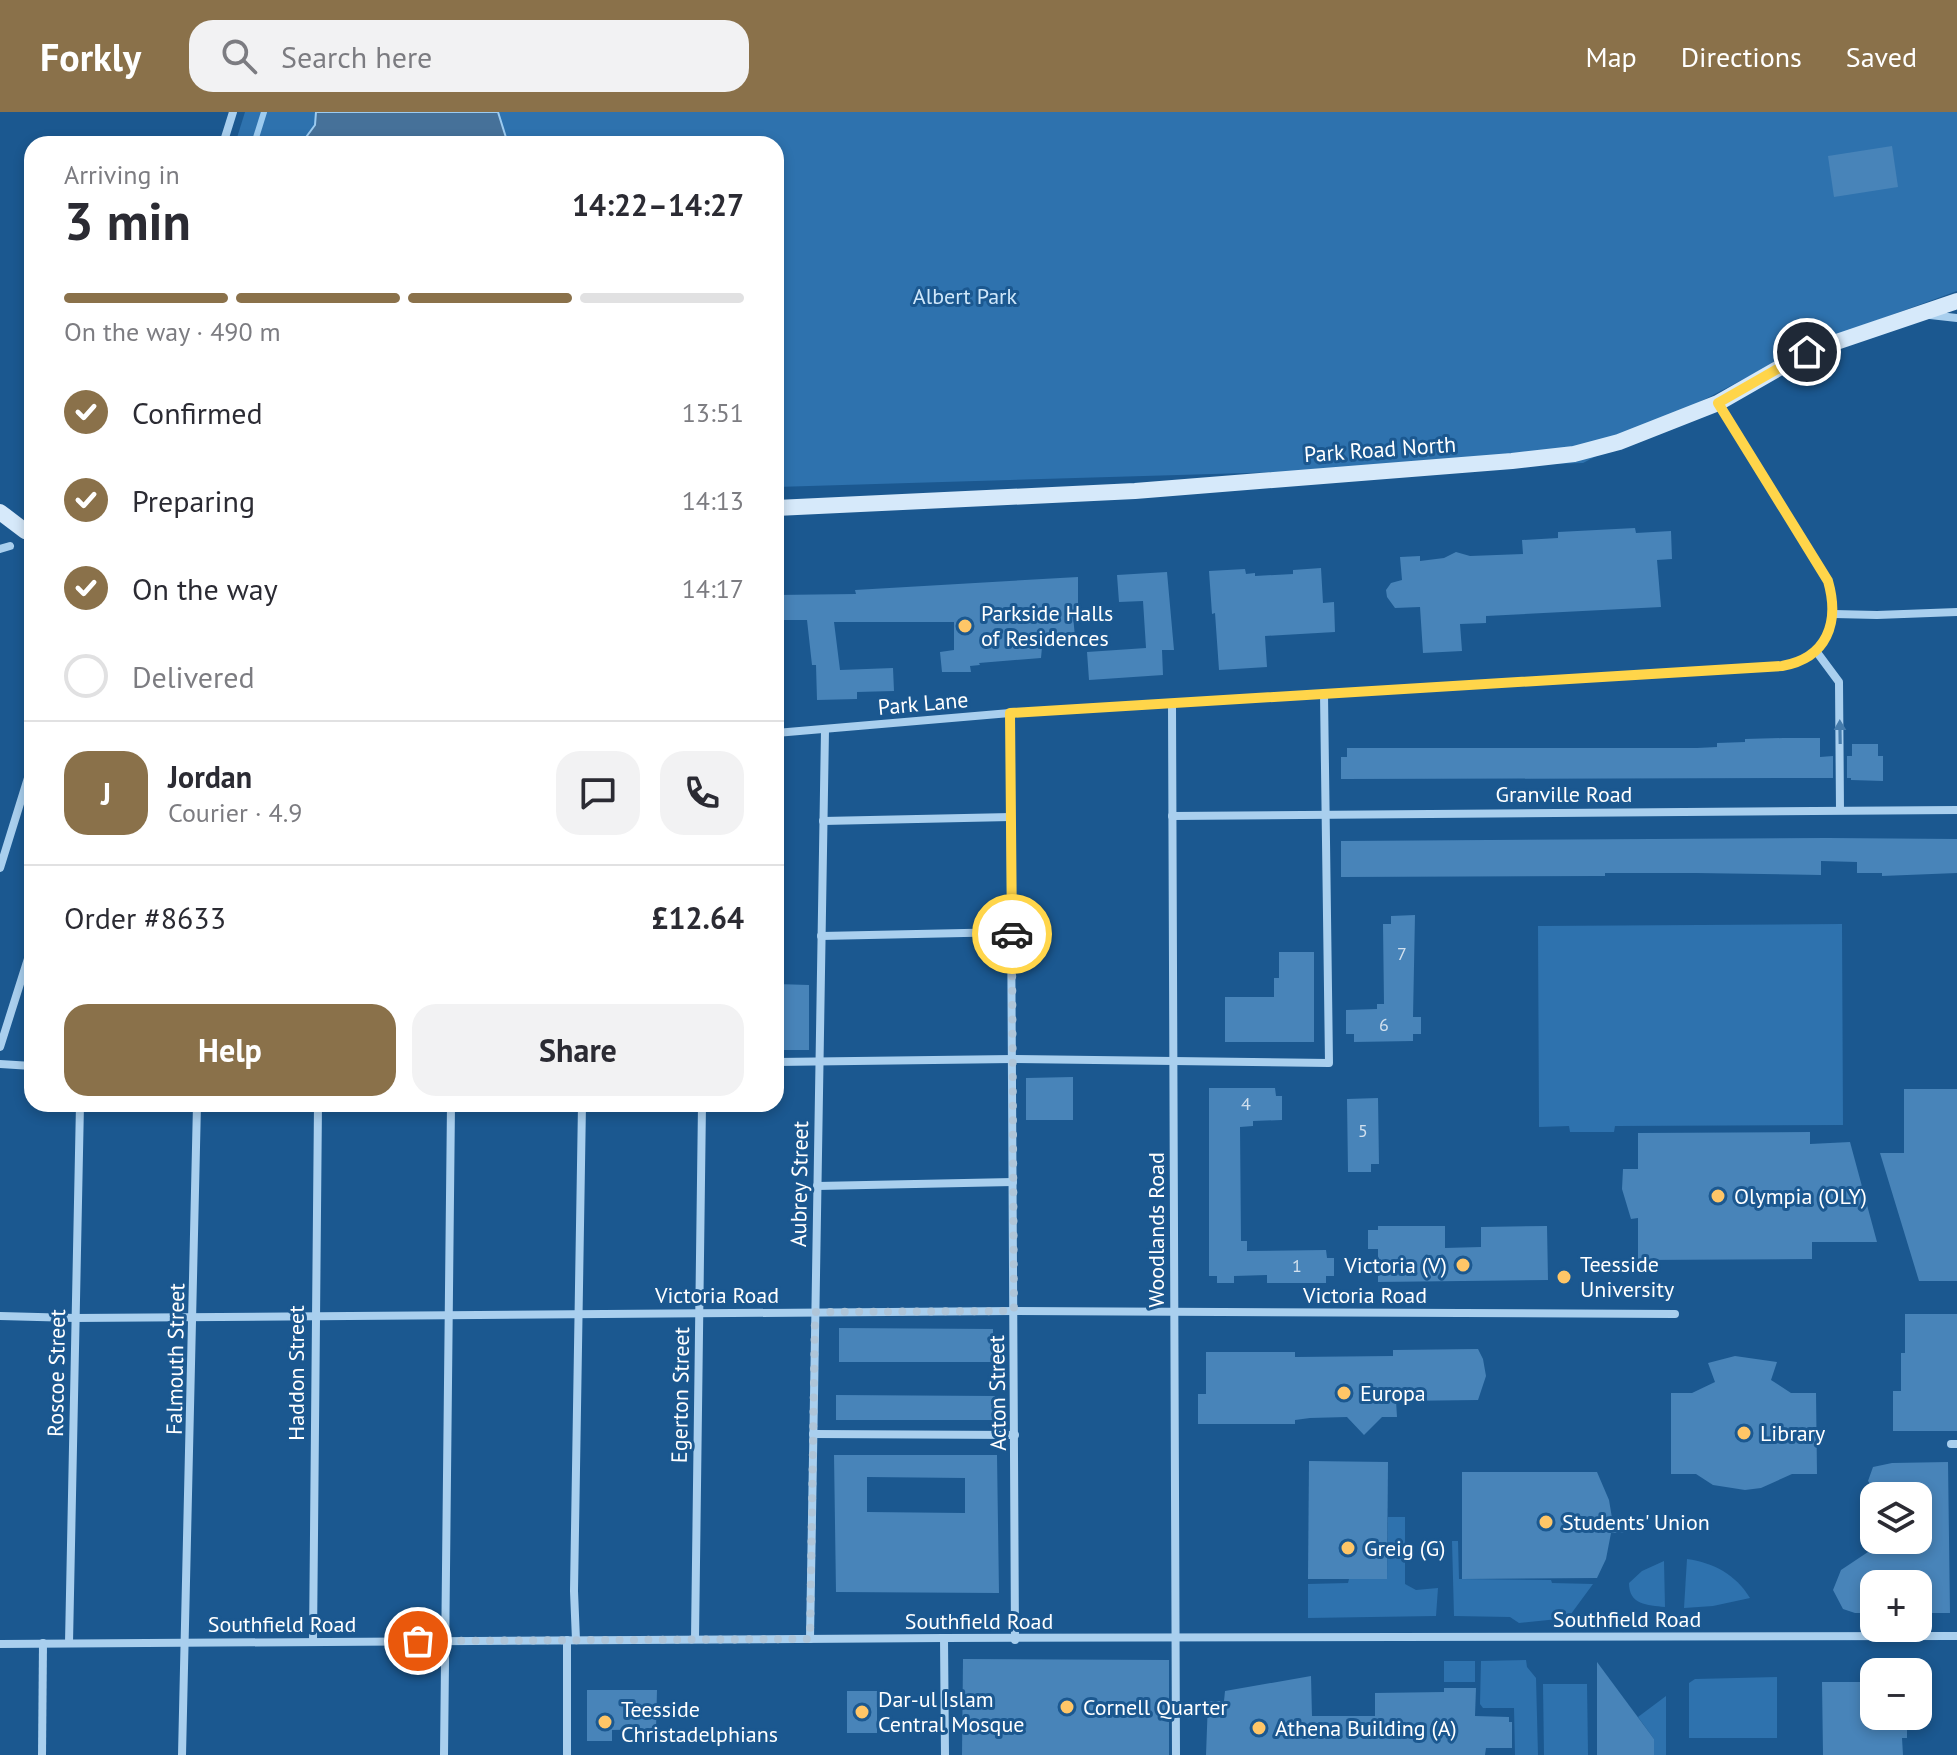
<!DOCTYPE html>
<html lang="en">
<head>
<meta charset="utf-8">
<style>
  :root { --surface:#fff; --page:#f2f2f3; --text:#2b2b33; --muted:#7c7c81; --line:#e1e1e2; --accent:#8a714a }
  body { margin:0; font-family:"PT Sans",sans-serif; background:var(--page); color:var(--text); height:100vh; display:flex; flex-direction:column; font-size:30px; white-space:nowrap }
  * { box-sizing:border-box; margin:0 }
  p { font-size:26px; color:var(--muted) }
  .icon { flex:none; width:44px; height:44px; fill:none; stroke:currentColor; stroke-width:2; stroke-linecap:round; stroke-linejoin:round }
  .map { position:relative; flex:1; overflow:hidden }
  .side { position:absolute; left:24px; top:24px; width:760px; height:976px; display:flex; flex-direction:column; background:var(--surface); border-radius:24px; box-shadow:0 4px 12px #0003 }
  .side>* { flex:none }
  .buttons { position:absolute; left:1860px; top:1370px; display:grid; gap:16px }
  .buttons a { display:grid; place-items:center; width:72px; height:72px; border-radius:16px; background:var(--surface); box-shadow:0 4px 12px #0003; font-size:40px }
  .pin { position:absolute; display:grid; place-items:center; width:68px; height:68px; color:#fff; margin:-34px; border:4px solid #fff; border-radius:50%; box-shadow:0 2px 8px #0007 }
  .courier { position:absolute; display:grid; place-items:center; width:80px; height:80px; margin:-40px; border:6px solid #ffd54a; border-radius:50%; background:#fff; color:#222; box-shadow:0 2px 10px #0007 }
  .head em { font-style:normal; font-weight:800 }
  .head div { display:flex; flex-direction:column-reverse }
  .head { display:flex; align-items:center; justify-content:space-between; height:136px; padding:0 40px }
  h1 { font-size:52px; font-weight:800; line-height:60px }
  .bar { display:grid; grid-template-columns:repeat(4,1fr); gap:12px 8px; align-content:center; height:96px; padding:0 40px }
  .bar i { height:10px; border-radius:6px; background:var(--line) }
  .bar .selected { background:var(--accent) }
  .bar p { grid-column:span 4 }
  .line { display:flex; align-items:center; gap:20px; padding:0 40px; border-top:2px solid var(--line) }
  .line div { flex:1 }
  .round { display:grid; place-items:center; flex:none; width:84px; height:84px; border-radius:24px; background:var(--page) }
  ol { padding:0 40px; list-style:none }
  li { display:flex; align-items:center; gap:24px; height:88px }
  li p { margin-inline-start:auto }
  li .icon { padding:8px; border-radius:50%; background:var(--accent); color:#fff; stroke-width:4 }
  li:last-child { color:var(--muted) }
  li i { width:44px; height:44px; border:4px solid var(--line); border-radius:50% }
  .primary-button { display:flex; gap:16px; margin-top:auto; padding:16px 40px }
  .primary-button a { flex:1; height:92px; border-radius:24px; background:var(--accent); color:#fff; font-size:32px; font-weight:800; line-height:92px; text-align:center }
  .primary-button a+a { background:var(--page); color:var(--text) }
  header { display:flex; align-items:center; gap:48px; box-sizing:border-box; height:112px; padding:0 40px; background:var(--accent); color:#fff }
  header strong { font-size:38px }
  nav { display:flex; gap:44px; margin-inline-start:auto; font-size:28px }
  .search { width:560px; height:72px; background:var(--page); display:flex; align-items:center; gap:20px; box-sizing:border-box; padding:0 28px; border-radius:24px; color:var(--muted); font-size:30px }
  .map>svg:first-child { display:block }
  .green { fill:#2e72ae }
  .water { fill:#467199; stroke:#9ccbf0; stroke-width:2 }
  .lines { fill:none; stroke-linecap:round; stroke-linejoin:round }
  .stream { stroke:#9ccbf0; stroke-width:6 }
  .building { fill:#4884b9; fill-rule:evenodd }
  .street { stroke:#a9cfee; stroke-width:8 }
  .secondary { stroke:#d6e9fa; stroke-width:16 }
  .oneway { fill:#467cac }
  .done { stroke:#afc5d8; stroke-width:8; stroke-dasharray:0 14.4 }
  .route { stroke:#ffd54a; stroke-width:10 }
  .poi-dot { fill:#ffc667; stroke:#1b5890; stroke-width:3 }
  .labels { text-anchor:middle; stroke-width:6; stroke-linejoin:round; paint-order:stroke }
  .number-label { font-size:18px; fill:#d1e0ee }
  .park-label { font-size:22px; fill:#cfe7fa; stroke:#1b5890 }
  .street-label { font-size:22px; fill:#fff; stroke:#1b5890 }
  .poi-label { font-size:22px; fill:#fff; stroke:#1b5890; text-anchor:start }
</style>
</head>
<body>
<header>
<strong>Forkly</strong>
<div class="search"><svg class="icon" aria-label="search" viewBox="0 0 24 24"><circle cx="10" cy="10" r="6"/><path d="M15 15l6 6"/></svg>Search here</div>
<nav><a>Map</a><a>Directions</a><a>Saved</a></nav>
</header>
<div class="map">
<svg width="1957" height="1643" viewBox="0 0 1957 1643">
  <rect width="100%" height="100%" fill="#1b5890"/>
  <g class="green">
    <polygon points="245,0 1957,0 1957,179 1807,234 1583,351 776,375 776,32 235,32"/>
    <polygon points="1842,812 1843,1013 1615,1014 1614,1020 1570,1020 1569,1014 1539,1015 1538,814"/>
    <polygon points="1388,1405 1405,1405 1405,1472 1416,1478 1438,1476 1436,1504 1308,1506 1308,1472 1348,1471 1349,1467 1387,1467"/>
    <polygon points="1452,1429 1458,1429 1459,1467 1551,1468 1552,1471 1593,1472 1568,1506 1519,1511 1510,1505 1454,1504"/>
    <path d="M1687 1447C1714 1451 1735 1462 1750 1486L1713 1494 1684 1496Z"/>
    <path d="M1664 1449 1665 1495C1647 1493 1629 1493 1629 1471L1642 1459Z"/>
    <polygon points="1526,1548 1527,1555 1536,1566 1538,1643 1515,1643 1514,1596 1483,1596 1480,1592 1481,1549"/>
    <rect x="1444" y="1549" width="31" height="21"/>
    <polygon points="1777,1565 1777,1626 1689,1626 1689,1571 1695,1567"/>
    <polygon points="1543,1572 1587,1572 1588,1643 1544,1643"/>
    <polygon points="1666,1584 1666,1643 1654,1643 1654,1627 1638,1605"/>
  </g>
  <polygon class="water" points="316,0 498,0 508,32 301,32 315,13"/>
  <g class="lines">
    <polyline class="stream" points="254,32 264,0"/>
  </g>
  <g class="building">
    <polygon points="1892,34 1898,75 1834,85 1828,44"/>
    <polygon points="1635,416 1636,421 1671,419 1672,447 1657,448 1661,495 1486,504 1486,511 1460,512 1462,539 1423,541 1420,495 1395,496 1387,485 1386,478 1391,471 1402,468 1400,445 1420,444 1420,449 1444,446 1456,440 1470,444 1523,442 1522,428 1558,426 1558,420"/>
    <polygon points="1321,456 1323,491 1334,490 1335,520 1265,524 1267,555 1219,558 1215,501 1212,502 1209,459 1245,457 1246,462 1255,461 1255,464 1293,462 1293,458"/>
    <polygon points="1167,460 1174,538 1162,538 1163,563 1089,568 1087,540 1146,536 1143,489 1119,490 1117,463"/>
    <polygon points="1078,465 1078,504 1073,504 1076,535 1042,535 1041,546 979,551 980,553 970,554 971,560 942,560 940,540 954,538 954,510 834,510 840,558 893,556 894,579 857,580 857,587 817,588 816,553 812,553 807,508 776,508 776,483 856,482 855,478"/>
    <polygon points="1783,626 1820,626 1820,645 1833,644 1833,666 1341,667 1341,645 1347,645 1347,636 1697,636 1717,635 1717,631 1745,630 1745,627"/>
    <polygon points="1852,632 1878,632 1878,644 1883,644 1883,669 1851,668 1851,666 1847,666 1847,644 1852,644"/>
    <polygon points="1827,726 1957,727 1957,761 1882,764 1882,761 1857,761 1857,750 1821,749 1821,763 1696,761 1605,761 1605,764 1596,764 1341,765 1341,729"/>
    <polygon points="1415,803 1413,905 1421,905 1421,922 1413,922 1413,929 1354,930 1354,922 1346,922 1346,898 1377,897 1377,892 1384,892 1383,812 1391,812 1391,804"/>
    <polygon points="1279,840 1314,840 1314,930 1225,930 1225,885 1274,885 1274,866 1279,866"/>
    <polygon points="776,872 809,873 809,938 776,938"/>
    <polygon points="1073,965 1073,1008 1026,1008 1026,966"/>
    <polygon points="1209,976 1275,976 1276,984 1282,984 1282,1008 1253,1009 1253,1014 1240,1015 1241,1129 1247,1129 1247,1139 1326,1138 1327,1146 1334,1146 1334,1164 1326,1164 1326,1171 1267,1171 1267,1163 1234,1164 1234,1171 1217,1171 1217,1164 1209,1164"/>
    <polygon points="1904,977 1957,977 1957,1169 1919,1169 1880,1041 1904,1041"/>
    <polygon points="1378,986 1379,1052 1371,1052 1371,1060 1348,1060 1347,987"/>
    <polygon points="1810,1020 1810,1032 1850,1030 1877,1130 1812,1130 1812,1147 1638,1148 1638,1106 1631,1107 1622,1077 1623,1057 1638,1057 1638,1021"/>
    <polygon points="1378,1114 1445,1114 1445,1136 1481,1135 1481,1115 1547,1114 1548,1168 1378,1170 1378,1137 1368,1137 1368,1118 1378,1118"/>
    <polygon points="1905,1202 1957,1202 1957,1319 1893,1319 1893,1279 1901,1279 1901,1241 1905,1241"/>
    <polygon points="839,1216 993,1217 993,1250 839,1250"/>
    <polygon points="1478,1237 1483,1247 1486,1264 1478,1288 1396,1289 1397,1305 1382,1305 1364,1323 1347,1305 1310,1306 1295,1308 1295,1312 1198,1312 1198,1282 1206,1282 1206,1240 1295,1240 1295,1245 1393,1244 1393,1238"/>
    <polygon points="1735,1244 1777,1250 1771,1268 1791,1281 1816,1281 1817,1362 1792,1362 1761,1376 1745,1378 1713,1373 1696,1362 1671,1362 1671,1281 1692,1281 1715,1270 1708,1251"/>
    <polygon points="836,1283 995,1284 995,1308 836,1308"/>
    <path d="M834 1343H997L999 1481 836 1480ZM867 1365 965 1366V1401L867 1400Z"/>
    <polygon points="1309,1349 1388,1350 1387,1467 1308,1467"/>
    <polygon points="1948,1350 1950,1501 1918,1501 1918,1472 1874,1472 1874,1501 1855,1501 1843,1497 1833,1478 1841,1458 1886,1428 1918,1428 1918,1384 1878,1384 1868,1369 1873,1355 1892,1351"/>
    <polygon points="1462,1360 1597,1360 1609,1388 1612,1406 1645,1407 1645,1419 1611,1421 1606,1447 1597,1466 1462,1467"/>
    <polygon points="963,1547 1169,1548 1169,1643 962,1643"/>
    <polygon points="1597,1550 1654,1627 1654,1643 1597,1643"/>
    <polygon points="1311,1564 1312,1604 1375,1604 1375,1581 1444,1580 1444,1576 1476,1576 1475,1604 1509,1605 1509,1610 1512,1610 1512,1636 1486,1636 1485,1643 1206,1643 1208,1589 1224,1589 1225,1579"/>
    <polygon points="1822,1570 1874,1570 1874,1604 1907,1604 1907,1626 1902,1626 1903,1643 1823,1643"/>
    <polygon points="587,1578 657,1578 656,1617 612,1618 612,1629 587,1629"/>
    <rect x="847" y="1579" width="30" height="42"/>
  </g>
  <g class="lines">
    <g class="street">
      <polyline points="223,32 233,0"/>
      <polyline points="1930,203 1957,206"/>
      <polyline points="0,437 10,434"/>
      <polyline points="1834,502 1877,503 1957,500"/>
      <polyline points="1816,539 1839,570 1840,698"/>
      <polyline points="1172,592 1176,1643"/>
      <polyline points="1010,601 1015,1528"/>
      <path d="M776 621 1010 601 1782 554C1827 546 1840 511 1828 469L1718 291"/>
      <polyline points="1172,704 1957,698"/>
      <polyline points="823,709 1011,705"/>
      <polyline points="0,756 32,653"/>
      <polyline points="821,824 1012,820"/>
      <polyline points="0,935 32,834"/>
      <polyline points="776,950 1012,947 1329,951 1324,582"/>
      <polyline points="0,952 32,954"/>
      <polyline points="817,1074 1013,1070"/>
      <polyline points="0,1204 75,1206 1014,1199 1675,1202"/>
      <polyline points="813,1322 1015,1323"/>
      <polyline points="1951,1332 1957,1332"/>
      <polyline points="944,1526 945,1643"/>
      <polyline points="695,1527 702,992"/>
      <polyline points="810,1527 825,618"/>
      <polyline points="567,1528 567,1643"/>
      <polyline points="576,1528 574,1479 582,992"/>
      <polyline points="313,1530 318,992"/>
      <polyline points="69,1531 80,992"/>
      <polyline points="0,1532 944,1526 1957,1524"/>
      <polyline points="42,1643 43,1531"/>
      <polyline points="182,1643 197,992"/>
      <polyline points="444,1643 451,992"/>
    </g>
    <g class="secondary">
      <polyline points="776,396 1135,379 1512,349 1574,342 1619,330 1718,291 1807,240 1957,189"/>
      <polyline points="0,400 25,419 32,421"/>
    </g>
  </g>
  <defs><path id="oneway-solid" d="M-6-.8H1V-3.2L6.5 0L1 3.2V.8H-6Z" transform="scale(2)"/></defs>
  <use class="oneway" href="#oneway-solid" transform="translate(1840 620) rotate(-91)"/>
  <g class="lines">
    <polyline class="done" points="418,1529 810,1527 815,1200 1014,1199 1012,822"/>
    <path class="route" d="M1012 822 1010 601 1782 554C1827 546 1840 511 1828 469L1718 291 1807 240"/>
  </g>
  <g class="poi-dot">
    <circle cx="965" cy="514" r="8"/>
    <circle cx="1718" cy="1084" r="8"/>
    <circle cx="1463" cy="1153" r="8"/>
    <circle cx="1564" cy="1165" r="8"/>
    <circle cx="1344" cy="1281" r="8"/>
    <circle cx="1744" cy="1321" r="8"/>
    <circle cx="1546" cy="1410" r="8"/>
    <circle cx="1348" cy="1436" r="8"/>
    <circle cx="1067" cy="1595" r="8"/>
    <circle cx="862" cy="1600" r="8"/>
    <circle cx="605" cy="1610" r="8"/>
    <circle cx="1259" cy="1616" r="8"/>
  </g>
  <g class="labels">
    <g class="number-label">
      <text x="1402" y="848">7</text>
      <text x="1384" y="919">6</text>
      <text x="1246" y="998">4</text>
      <text x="1363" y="1025">5</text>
      <text x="1297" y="1160">1</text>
    </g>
    <g class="park-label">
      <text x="965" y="192">Albert Park</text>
    </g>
    <g class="street-label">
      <text transform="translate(1380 337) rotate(-4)" y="8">Park Road North</text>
      <text transform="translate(923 591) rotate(-5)" y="8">Park Lane</text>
      <text x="1564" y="690">Granville Road</text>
      <text transform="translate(799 1072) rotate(-89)" y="8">Aubrey Street</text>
      <text transform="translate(1156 1118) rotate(-90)" y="8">Woodlands Road</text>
      <text x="717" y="1191">Victoria Road</text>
      <text x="1365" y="1191">Victoria Road</text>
      <text transform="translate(175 1247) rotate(-89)" y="8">Falmouth Street</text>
      <text transform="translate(56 1261) rotate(-89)" y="8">Roscoe Street</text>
      <text transform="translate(296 1261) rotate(-90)" y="8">Haddon Street</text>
      <text transform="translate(997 1281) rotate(-91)" y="8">Acton Street</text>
      <text transform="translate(680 1283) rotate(-89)" y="8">Egerton Street</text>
      <text x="1627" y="1515">Southfield Road</text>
      <text x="979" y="1517">Southfield Road</text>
      <text x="282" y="1520">Southfield Road</text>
    </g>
    <g class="poi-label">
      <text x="981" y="509">Parkside Halls<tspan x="981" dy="25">of Residences</tspan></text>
      <text x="1734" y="1092">Olympia (OLY)</text>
      <text x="1580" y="1160">Teesside<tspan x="1580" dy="25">University</tspan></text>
      <text x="1447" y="1161" text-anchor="end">Victoria (V)</text>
      <text x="1360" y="1289">Europa</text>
      <text x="1760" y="1329">Library</text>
      <text x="1562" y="1418">Students' Union</text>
      <text x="1364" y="1444">Greig (G)</text>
      <text x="878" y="1595">Dar-ul Islam<tspan x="878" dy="25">Central Mosque</tspan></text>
      <text x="1083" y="1603">Cornell Quarter</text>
      <text x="621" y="1605">Teesside<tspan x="621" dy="25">Christadelphians</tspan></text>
      <text x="1275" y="1624">Athena Building (A)</text>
    </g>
  </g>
</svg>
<div class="buttons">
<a><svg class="icon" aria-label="layers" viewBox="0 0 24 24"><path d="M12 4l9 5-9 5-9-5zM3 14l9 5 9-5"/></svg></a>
<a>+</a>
<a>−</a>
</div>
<div class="pin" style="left:418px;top:1529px;background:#ea580c"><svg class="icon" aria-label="bag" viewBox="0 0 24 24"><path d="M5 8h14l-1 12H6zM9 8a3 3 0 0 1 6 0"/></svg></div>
<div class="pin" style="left:1807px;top:240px;background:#1f2937"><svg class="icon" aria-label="home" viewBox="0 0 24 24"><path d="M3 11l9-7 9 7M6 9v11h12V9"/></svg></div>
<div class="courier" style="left:1012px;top:822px"><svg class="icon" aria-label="car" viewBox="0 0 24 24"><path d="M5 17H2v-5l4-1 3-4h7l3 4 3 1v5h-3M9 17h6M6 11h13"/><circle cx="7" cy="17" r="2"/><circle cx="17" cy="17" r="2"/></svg></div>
<section class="side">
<div class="head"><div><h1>3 min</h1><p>Arriving in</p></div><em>14:22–14:27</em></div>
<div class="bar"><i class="selected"></i><i class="selected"></i><i class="selected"></i><i></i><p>On the way · 490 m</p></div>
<ol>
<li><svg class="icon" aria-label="check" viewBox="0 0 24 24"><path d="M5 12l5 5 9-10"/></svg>Confirmed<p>13:51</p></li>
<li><svg class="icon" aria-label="check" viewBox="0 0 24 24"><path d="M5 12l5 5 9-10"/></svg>Preparing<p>14:13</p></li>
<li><svg class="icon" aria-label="check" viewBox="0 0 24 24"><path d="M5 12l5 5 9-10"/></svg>On the way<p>14:17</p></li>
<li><i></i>Delivered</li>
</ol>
<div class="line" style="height:144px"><b class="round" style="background:var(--accent);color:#fff">J</b><div><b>Jordan</b><p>Courier · 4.9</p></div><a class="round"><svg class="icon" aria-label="chat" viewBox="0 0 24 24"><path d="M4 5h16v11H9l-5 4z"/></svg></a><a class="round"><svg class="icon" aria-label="phone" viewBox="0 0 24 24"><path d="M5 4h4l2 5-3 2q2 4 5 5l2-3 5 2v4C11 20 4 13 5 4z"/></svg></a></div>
<div class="line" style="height:104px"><div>Order #8633</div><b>£12.64</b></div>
<div class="primary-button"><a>Help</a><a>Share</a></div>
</section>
</div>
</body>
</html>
